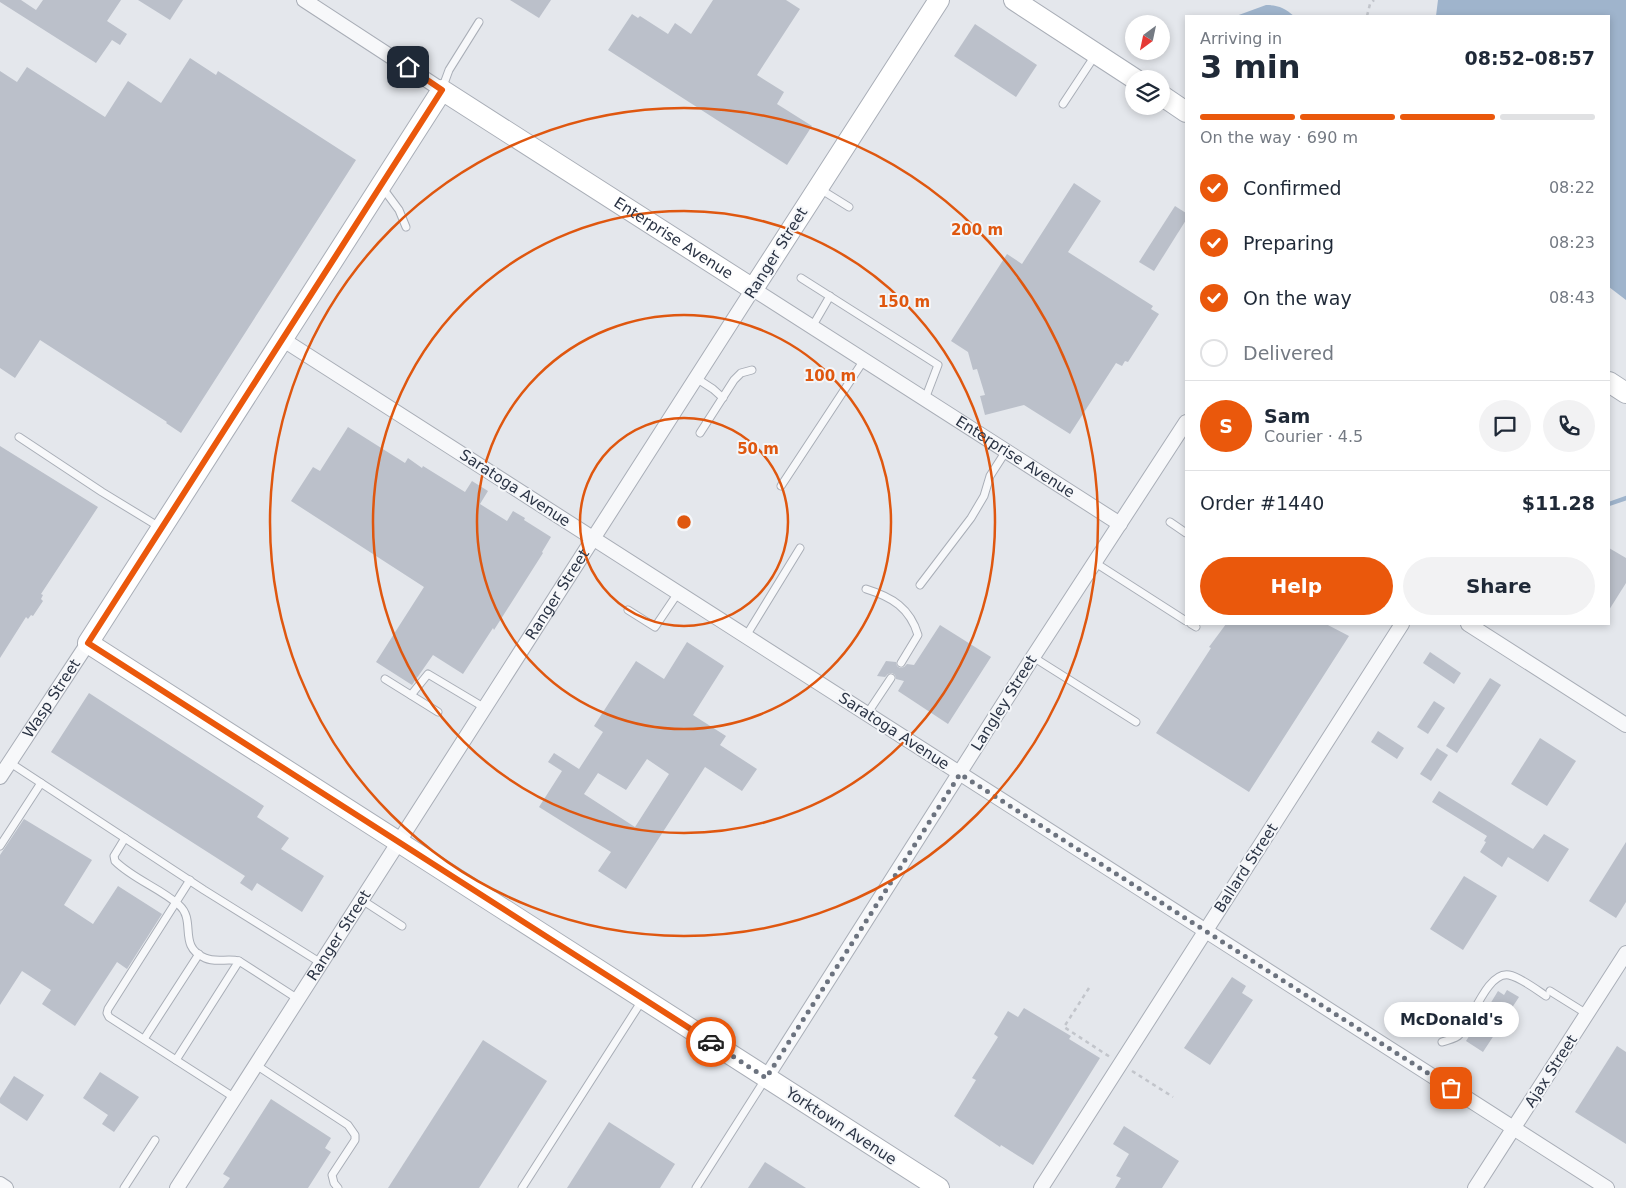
<!DOCTYPE html>
<html lang="en">
<head>
<meta charset="utf-8">
<style>
  :root { --surface:#fff; --page:#f2f2f3; --text:#1f2937; --muted:#747a83; --line:#e0e1e3; --accent:#ea580c }
  body { margin:0; font-family:"DejaVu Sans",sans-serif; background:var(--page); color:var(--text); height:100vh; display:flex; flex-direction:column; font-size:19px; white-space:nowrap }
  * { box-sizing:border-box; margin:0 }
  p { font-size:16px; color:var(--muted) }
  .icon { flex:none; width:28px; height:28px; fill:none; stroke:currentColor; stroke-width:2; stroke-linecap:round; stroke-linejoin:round }
  .map { position:relative; flex:1; overflow:hidden }
  .side { position:absolute; left:1185px; top:15px; width:425px; height:610px; display:flex; flex-direction:column; background:var(--surface); border-radius:0px; box-shadow:0 2px 8px #0003 }
  .side>* { flex:none }
  .needle { width:32px; rotate:213deg }
  .buttons { position:absolute; left:1125px; top:15px; display:grid; gap:10px }
  .buttons a { display:grid; place-items:center; width:45px; height:45px; border-radius:50%; background:var(--surface); box-shadow:0 2px 8px #0003; font-size:25px }
  .pin { position:absolute; display:grid; place-items:center; width:42px; height:42px; color:#fff; margin:-21px; border-radius:10px; box-shadow:0 2px 8px #0006 }
  .courier { position:absolute; display:grid; place-items:center; width:50px; height:50px; margin:-25px; border:4px solid #ea580c; border-radius:50%; background:#fff; color:#222; box-shadow:0 1px 6px #0007 }
  .bubble { position:absolute; height:35px; border-radius:18px; background:var(--surface); box-shadow:0 2px 8px #0003; font-size:16px; font-weight:600; line-height:35px; text-align:center }
  .headline em { font-style:normal; font-weight:600 }
  .headline div { display:flex; flex-direction:column-reverse }
  .headline { display:flex; align-items:center; justify-content:space-between; height:85px; padding:0 15px }
  h1 { font-size:32px; font-weight:600; line-height:38px }
  .bar { display:grid; grid-template-columns:repeat(4,1fr); gap:8px 5px; align-content:center; height:60px; padding:0 15px }
  .bar i { height:6px; border-radius:4px; background:var(--line) }
  .bar .on { background:var(--accent) }
  .bar p { grid-column:span 4 }
  .line { display:flex; align-items:center; gap:12px; padding:0 15px; border-top:1px solid var(--line) }
  .line div { flex:1 }
  .round { display:grid; place-items:center; flex:none; width:52px; height:52px; border-radius:26px; background:var(--page) }
  ol { padding:0 15px; list-style:none }
  li { display:flex; align-items:center; gap:15px; height:55px }
  li p { margin-inline-start:auto }
  li .icon { padding:5px; border-radius:50%; background:var(--accent); color:#fff; stroke-width:4 }
  li:last-child { color:var(--muted) }
  li i { width:28px; height:28px; border:2px solid var(--line); border-radius:50% }
  .cta { display:flex; gap:10px; margin-top:auto; padding:10px 15px }
  .cta a { flex:1; height:58px; border-radius:30px; background:var(--accent); color:#fff; font-size:20px; font-weight:600; line-height:58px; text-align:center }
  .cta a+a { background:var(--page); color:var(--text) }
  .map>svg:first-child { display:block }
  .water { fill:#9fb4cc }
  .lines { fill:none; stroke-linecap:round; stroke-linejoin:round }
  .stream { stroke:#9fb4cc; stroke-width:4.5 }
  .building { fill:#bbc0ca; fill-rule:evenodd }
  .lane-casing { stroke:#a9aeb7; stroke-width:9 }
  .street-casing { stroke:#a9aeb7; stroke-width:16 }
  .secondary-casing { stroke:#a9aeb7; stroke-width:22 }
  .path { stroke:#c2c5cb; stroke-width:2.5; stroke-dasharray:4 4; stroke-linecap:butt }
  .lane { stroke:#f7f8fa; stroke-width:7 }
  .street { stroke:#f7f8fa; stroke-width:14 }
  .secondary { stroke:#fff; stroke-width:20 }
  .done { stroke:#6c737f; stroke-width:5; stroke-dasharray:0 9 }
  .route { stroke:#ea580c; stroke-width:6 }
  .ring { fill:none; stroke:#df570f; stroke-width:2.5 }
  .labels { text-anchor:middle; stroke-width:4; stroke-linejoin:round; paint-order:stroke }
  .street-label { font-size:15px; fill:#2b3445; stroke:#f4f6f9 }
  .centre { fill:#df570f; stroke:#f4f6f9; stroke-width:2.5 }
  .ring-label { font-size:15px; text-anchor:middle; font-weight:bold; fill:#df570f; stroke:#f4f6f9; stroke-width:4; stroke-linejoin:round; paint-order:stroke }
</style>
</head>
<body>
<div class="map">
<svg width="1626" height="1188" viewBox="0 0 1626 1188">
  <rect width="100%" height="100%" fill="#e4e7ec"/>
  <g class="water">
    <polygon points="1438,0 1626,0 1626,300 1609,287 1609,16 1436,16"/>
    <path d="M1266 5C1278 5 1285 8 1294 16H1236Z"/>
  </g>
  <g class="lines">
    <polyline class="stream" points="1609,504 1626,498"/>
  </g>
  <g class="building">
    <polygon points="0,0 21,0 36,10 43,0 121,0 107,21 127,34 120,45 112,40 96,63 0,2"/>
    <polygon points="138,0 183,0 170,20"/>
    <polygon points="510,0 551,0 539,18"/>
    <polygon points="713,0 786,0 800,9 757,75 784,92 777,104 812,126 787,165 608,50 632,14 638,18 640,16 668,34 675,23 691,34"/>
    <polygon points="975,24 1037,65 1016,97 954,56"/>
    <polygon points="190,58 216,75 218,71 356,160 181,433 166,423 167,422 40,340 15,378 0,368 0,71 17,82 27,67 105,117 128,81 161,103"/>
    <polygon points="1074,183 1101,201 1068,252 1153,306 1151,309 1159,314 1128,362 1125,361 1122,366 1116,363 1070,434 1024,405 985,415 980,396 985,395 977,369 973,370 968,352 951,341 1007,254 1022,264"/>
    <polygon points="1175,206 1186,213 1186,220 1154,271 1139,262"/>
    <polygon points="348,427 405,463 408,458 422,468 423,466 465,492 472,481 488,491 480,504 507,521 513,511 525,518 524,520 551,537 542,552 543,553 494,630 493,628 463,674 433,655 412,685 376,662 424,587 291,501 313,467 320,471"/>
    <polygon points="0,446 98,507 41,594 43,595 41,599 43,601 33,616 31,615 28,619 26,617 0,658"/>
    <polygon points="1609,548 1626,558 1626,583 1609,610"/>
    <polygon points="1226,624 1326,624 1349,636 1249,792 1156,733 1211,648 1209,647"/>
    <polygon points="940,625 991,657 948,724 898,691 904,681 896,679 895,675 892,673 888,674 885,677 877,676 886,661 896,662 897,666 900,668 904,667 907,664 914,665"/>
    <path d="M687 642 724 666 693 715 726 736 720 745 757 769 742 791 705 767 626 889 598 871 611 852 539 807 562 771 548 762 554 753 579 769 603 732 594 726 636 661 664 679ZM647 759 669 774 635 827 584 794 598 773 626 790Z"/>
    <polygon points="1430,652 1461,673 1454,684 1423,663"/>
    <polygon points="1490,678 1501,685 1457,753 1446,746"/>
    <polygon points="89,693 264,806 257,817 289,838 281,849 324,876 302,912 257,883 252,891 240,883 245,876 51,752"/>
    <polygon points="1434,701 1445,708 1428,734 1417,727"/>
    <polygon points="1378,731 1404,748 1397,759 1371,742"/>
    <polygon points="1540,738 1576,761 1547,806 1511,784"/>
    <polygon points="1437,748 1448,755 1431,781 1420,774"/>
    <polygon points="1439,791 1533,849 1544,834 1569,849 1548,882 1508,857 1502,867 1480,852 1486,842 1484,841 1487,836 1432,802"/>
    <polygon points="24,819 92,860 64,905 93,924 118,886 162,914 127,969 117,962 75,1026 42,1004 51,990 22,971 0,1005 0,855"/>
    <polygon points="1626,842 1626,902 1616,918 1589,901"/>
    <polygon points="1464,876 1497,896 1463,950 1430,929"/>
    <polygon points="1232,977 1246,986 1242,993 1253,1000 1210,1065 1184,1048"/>
    <polygon points="1507,990 1519,997 1483,1052 1466,1041 1475,1027 1472,1025 1480,1011 1484,1014 1498,991 1504,995"/>
    <polygon points="1024,1008 1071,1036 1069,1039 1100,1058 1033,1165 1001,1145 1000,1147 954,1116 976,1080 972,1078 998,1037 994,1034 1008,1011 1018,1017"/>
    <polygon points="483,1040 547,1081 479,1188 388,1188"/>
    <polygon points="1617,1046 1626,1052 1626,1144 1575,1112"/>
    <polygon points="100,1072 139,1097 114,1132 102,1124 108,1115 83,1098"/>
    <polygon points="14,1076 44,1095 27,1121 0,1103 0,1098"/>
    <polygon points="271,1099 331,1138 325,1148 331,1152 308,1188 223,1188 230,1178 223,1174"/>
    <polygon points="609,1122 675,1164 660,1188 567,1188"/>
    <polygon points="1124,1126 1179,1161 1162,1188 1115,1188 1121,1178 1116,1176 1129,1154 1113,1144"/>
    <polygon points="765,1162 806,1188 748,1188"/>
  </g>
  <g class="lines">
    <defs>
      <g id="lane">
        <polyline points="442,89 449,70 479,22"/>
        <polyline points="1063,104 1096,54"/>
        <polyline points="382,187 399,210 406,227"/>
        <polyline points="820,189 849,207"/>
        <polyline points="801,278 938,365 925,399"/>
        <polyline points="812,327 830,296"/>
        <polyline points="696,378 713,389 723,398"/>
        <polyline points="700,433 734,380 741,373 752,370"/>
        <polyline points="19,437 102,492 161,528"/>
        <polyline points="781,486 864,360"/>
        <polyline points="1170,522 1186,533"/>
        <polyline points="1094,562 1186,621"/>
        <polyline points="920,585 971,518 984,496 990,476 1006,451"/>
        <path d="M866 589C892 597 910 608 918 635L901 663"/>
        <polyline points="628,610 655,627 678,593"/>
        <polyline points="1191,624 1196,627"/>
        <polyline points="746,636 800,548"/>
        <polyline points="1033,657 1136,722"/>
        <polyline points="385,679 438,712"/>
        <polyline points="411,695 428,674 485,708"/>
        <polyline points="867,714 891,678"/>
        <polyline points="9,762 204,890 321,963"/>
        <path d="M125 838 114 856 115 861C133 879 160 888 179 905 197 921 177 946 205 958 216 963 228 958 239 961L298 999"/>
        <polyline points="0,846 41,783"/>
        <polyline points="190,880 108,1009 107,1013 109,1017 235,1098"/>
        <polyline points="362,900 402,926"/>
        <polyline points="1550,991 1587,1014"/>
        <polyline points="144,1039 199,954"/>
        <path d="M1442 1042C1447 1040 1456 1039 1459 1035 1472 1021 1487 971 1509 975 1520 977 1537 990 1546 996"/>
        <polyline points="176,1060 239,961"/>
        <polyline points="256,1065 348,1125 355,1135 355,1140 332,1175 334,1183 338,1188"/>
        <polyline points="124,1188 155,1140"/>
        <polyline points="522,1188 643,999"/>
        <polyline points="696,1188 766,1078"/>
      </g>
      <g id="street">
        <polyline points="304,0 442,90"/>
        <polyline points="282,339 1607,1188"/>
        <polyline points="1468,624 1626,725"/>
        <path id="s1" d="M0 777 88 643"/>
        <polyline points="766,1078 1033,657 1186,422"/>
        <polyline points="0,1184 6,1188"/>
        <path id="s2" d="M177 1188 753 289 1120 524"/>
        <polyline points="1041,1188 1402,624"/>
        <polyline points="1475,1188 1626,953"/>
      </g>
      <g id="secondary">
        <polyline points="1014,0 1135,79"/>
        <polyline points="1161,95 1186,112"/>
        <polyline points="1609,382 1626,393"/>
        <path id="s3" d="M939 1188 88 643 442 90 753 289 939 0"/>
      </g>
    </defs>
    <use href="#lane" class="lane-casing"/>
    <use href="#street" class="street-casing"/>
    <use href="#secondary" class="secondary-casing"/>
    <g class="path">
      <polyline points="1367,16 1370,4 1374,0"/>
      <polyline points="1089,988 1064,1027 1110,1057"/>
      <polyline points="1132,1071 1173,1097"/>
    </g>
    <use href="#lane" class="lane"/>
    <use href="#street" class="street"/>
    <use href="#secondary" class="secondary"/>
  </g>
  <g class="lines">
    <polyline class="done" points="711,1042 766,1078 960,774 1451,1088"/>
    <polyline class="route" points="408,67 442,90 88,643 711,1042"/>
  </g>
  <g class="ring">
    <circle cx="684" cy="522" r="104"/>
    <circle cx="684" cy="522" r="207"/>
    <circle cx="684" cy="522" r="311"/>
    <circle cx="684" cy="522" r="414"/>
  </g>
  <g class="labels">
    <g class="street-label">
      <text dy="5" stroke="none"><textPath href="#s3" startOffset="1942">Enterprise Avenue</textPath></text>
      <text transform="translate(776 253) rotate(-58)" y="5">Ranger Street</text>
      <text dy="5" stroke="none"><textPath href="#s2" startOffset="1379">Enterprise Avenue</textPath></text>
      <text transform="translate(515 488) rotate(33)" y="5">Saratoga Avenue</text>
      <text dy="5" stroke="none"><textPath href="#s2" startOffset="705">Ranger Street</textPath></text>
      <text dy="5" stroke="none"><textPath href="#s1" startOffset="94">Wasp Street</textPath></text>
      <text transform="translate(1004 703) rotate(-58)" y="5">Langley Street</text>
      <text transform="translate(894 731) rotate(33)" y="5">Saratoga Avenue</text>
      <text transform="translate(1246 868) rotate(-57)" y="5">Ballard Street</text>
      <text dy="5" stroke="none"><textPath href="#s2" startOffset="300">Ranger Street</textPath></text>
      <text transform="translate(1551 1071) rotate(-57)" y="5">Ajax Street</text>
      <text transform="translate(841 1126) rotate(33)" y="5">Yorktown Avenue</text>
    </g>
  </g>
  <circle cx="684" cy="522" r="8" class="centre"/>
  <g class="ring-label">
    <text x="977" y="235">200 m</text>
    <text x="904" y="307">150 m</text>
    <text x="830" y="381">100 m</text>
    <text x="758" y="454">50 m</text>
  </g>
</svg>
<div class="buttons">
<a><svg class="needle" viewBox="-14 -14 28 28"><path d="M0-13l5 13h-10z" fill="#e53935"/><path d="M0 13l5-13h-10z" fill="#747a83"/></svg></a>
<a><svg class="icon" aria-label="layers" viewBox="0 0 24 24"><path d="M12 4l9 5-9 5-9-5zM3 14l9 5 9-5"/></svg></a>
</div>
<div class="pin" style="left:1451px;top:1088px;background:#ea580c"><svg class="icon" aria-label="bag" viewBox="0 0 24 24"><path d="M5 8h14l-1 12H6zM9 8a3 3 0 0 1 6 0"/></svg></div>
<div class="pin" style="left:408px;top:67px;background:#1f2937"><svg class="icon" aria-label="home" viewBox="0 0 24 24"><path d="M3 11l9-7 9 7M6 9v11h12V9"/></svg></div>
<div class="courier" style="left:711px;top:1042px"><svg class="icon" aria-label="car" viewBox="0 0 24 24"><path d="M5 17H2v-5l4-1 3-4h7l3 4 3 1v5h-3M9 17h6M6 11h13"/><circle cx="7" cy="17" r="2"/><circle cx="17" cy="17" r="2"/></svg></div>
<div class="bubble" style="left:1384px;top:1002px;width:135px">McDonald's</div>
<section class="side">
<div class="headline"><div><h1>3 min</h1><p>Arriving in</p></div><em>08:52–08:57</em></div>
<div class="bar"><i class="on"></i><i class="on"></i><i class="on"></i><i></i><p>On the way · 690 m</p></div>
<ol>
<li><svg class="icon" aria-label="check" viewBox="0 0 24 24"><path d="M5 12l5 5 9-10"/></svg>Confirmed<p>08:22</p></li>
<li><svg class="icon" aria-label="check" viewBox="0 0 24 24"><path d="M5 12l5 5 9-10"/></svg>Preparing<p>08:23</p></li>
<li><svg class="icon" aria-label="check" viewBox="0 0 24 24"><path d="M5 12l5 5 9-10"/></svg>On the way<p>08:43</p></li>
<li><i></i>Delivered</li>
</ol>
<div class="line" style="height:90px"><b class="round" style="background:var(--accent);color:#fff">S</b><div><b>Sam</b><p>Courier · 4.5</p></div><a class="round"><svg class="icon" aria-label="chat" viewBox="0 0 24 24"><path d="M4 5h16v11H9l-5 4z"/></svg></a><a class="round"><svg class="icon" aria-label="phone" viewBox="0 0 24 24"><path d="M5 4h4l2 5-3 2q2 4 5 5l2-3 5 2v4C11 20 4 13 5 4z"/></svg></a></div>
<div class="line" style="height:65px"><div>Order #1440</div><b>$11.28</b></div>
<div class="cta"><a>Help</a><a>Share</a></div>
</section>
</div>
</body>
</html>
